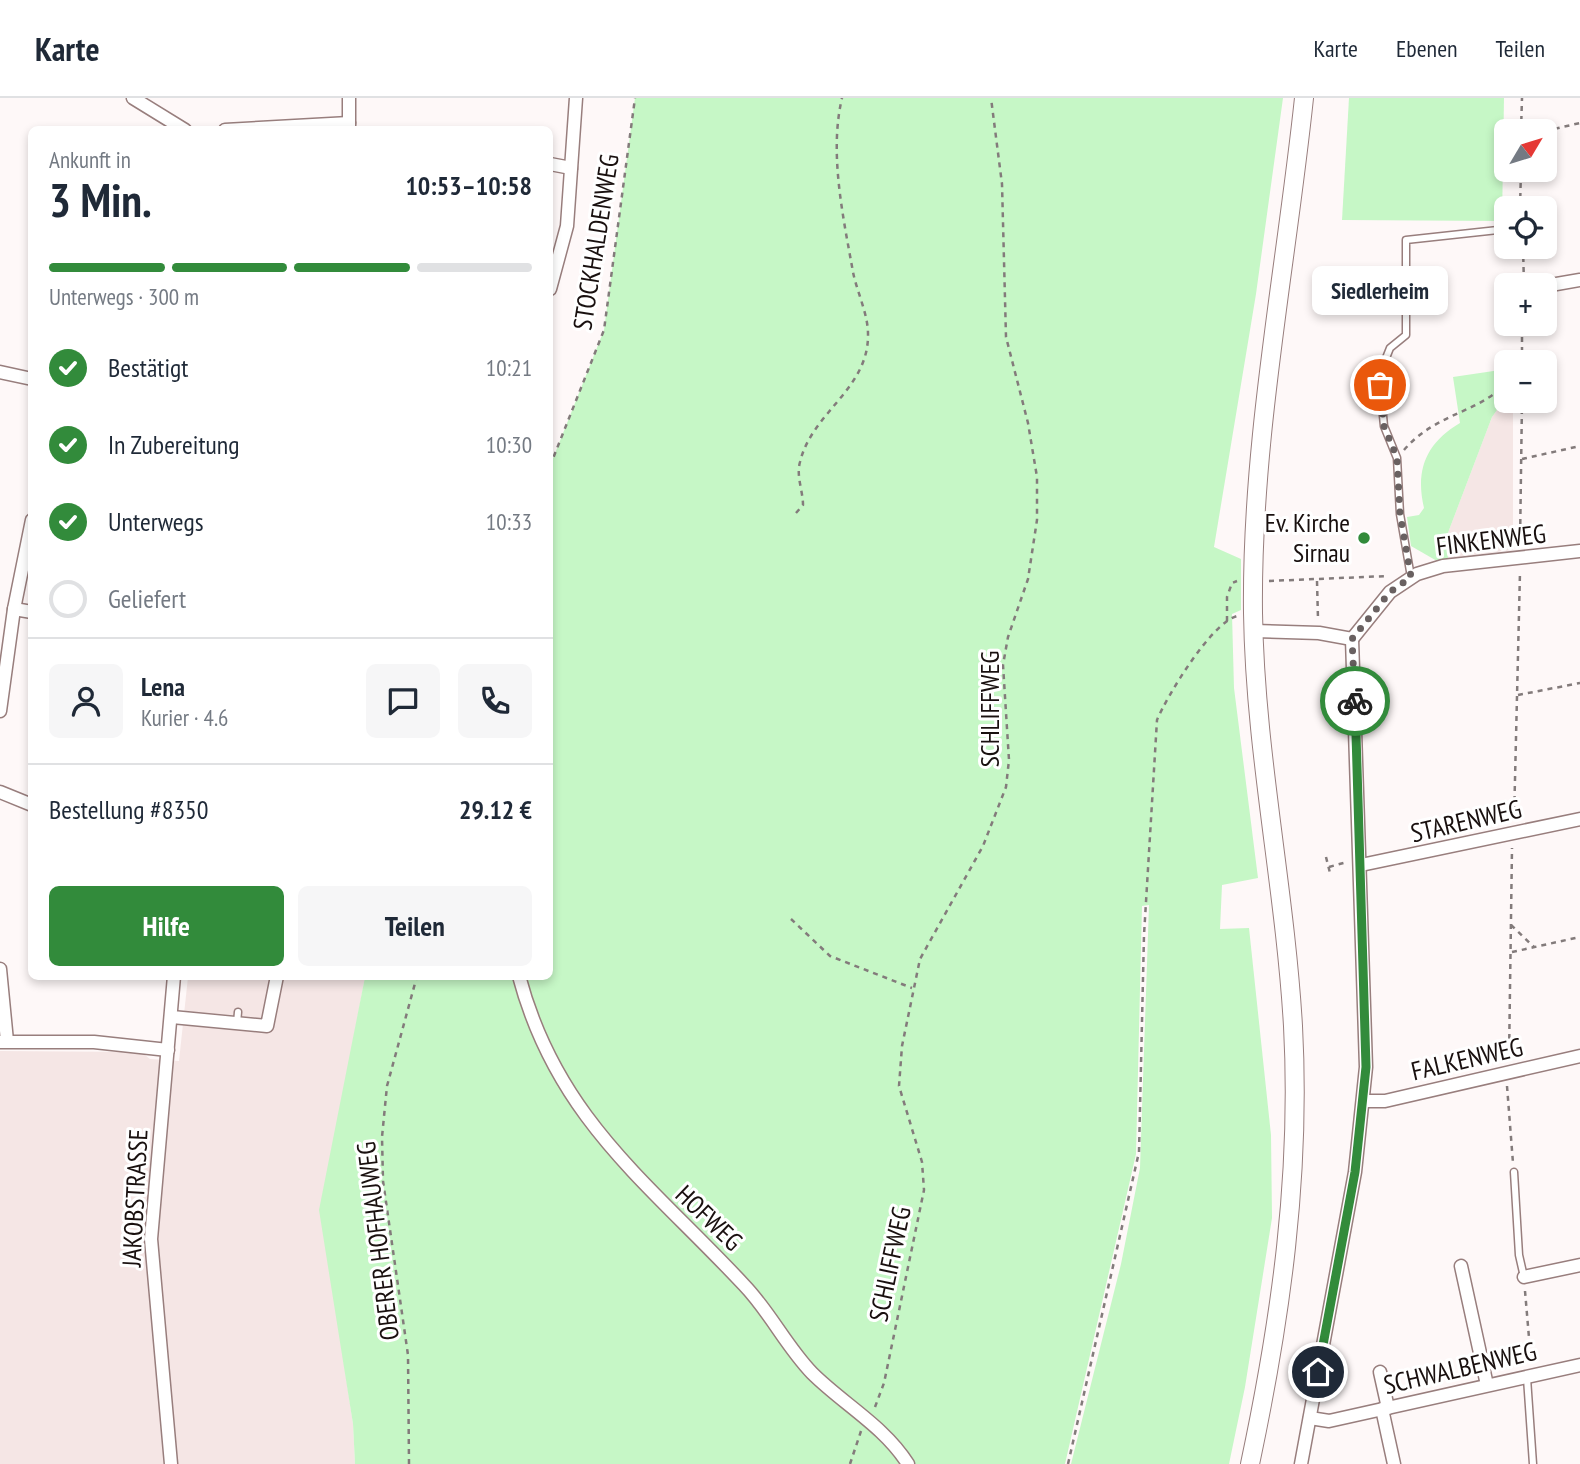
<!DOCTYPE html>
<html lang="de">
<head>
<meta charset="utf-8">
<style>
  :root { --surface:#fff; --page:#f6f6f7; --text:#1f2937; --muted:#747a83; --line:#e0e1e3; --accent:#328b3b }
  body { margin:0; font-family:"PT Sans Narrow",sans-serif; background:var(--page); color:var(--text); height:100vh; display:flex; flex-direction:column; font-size:26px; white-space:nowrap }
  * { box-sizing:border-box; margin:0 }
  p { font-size:23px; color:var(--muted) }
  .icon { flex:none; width:38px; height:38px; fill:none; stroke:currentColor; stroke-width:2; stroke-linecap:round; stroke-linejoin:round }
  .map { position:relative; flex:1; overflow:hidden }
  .drawer { position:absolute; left:28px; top:28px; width:525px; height:854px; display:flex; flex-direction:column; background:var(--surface); border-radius:10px; box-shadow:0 4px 10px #0003 }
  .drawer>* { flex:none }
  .needle { width:46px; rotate:52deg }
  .controls { position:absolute; left:1494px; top:21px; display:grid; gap:14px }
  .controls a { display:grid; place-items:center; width:63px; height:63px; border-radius:10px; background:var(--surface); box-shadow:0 4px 10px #0003; font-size:35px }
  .pin { position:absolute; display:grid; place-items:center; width:60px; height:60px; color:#fff; margin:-30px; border:4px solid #fff; border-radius:50%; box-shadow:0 2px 7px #0007 }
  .courier { position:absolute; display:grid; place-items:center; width:70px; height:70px; margin:-35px; border:5px solid #328b3b; border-radius:50%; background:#fff; color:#222; box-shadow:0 2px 9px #0007 }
  .bubble { position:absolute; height:49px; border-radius:10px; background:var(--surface); box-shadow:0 4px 10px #0003; font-size:23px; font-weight:800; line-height:49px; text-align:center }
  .summary em { font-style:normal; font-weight:800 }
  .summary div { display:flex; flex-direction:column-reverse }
  .summary { display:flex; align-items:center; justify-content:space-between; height:119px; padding:0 21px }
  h1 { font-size:46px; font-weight:800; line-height:52px }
  .bar { display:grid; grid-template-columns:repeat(4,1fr); gap:10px 7px; align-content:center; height:84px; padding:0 21px }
  .bar i { height:9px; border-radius:5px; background:var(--line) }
  .bar .on { background:var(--accent) }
  .bar p { grid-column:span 4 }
  .line { display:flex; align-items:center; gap:18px; padding:0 21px; border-top:2px solid var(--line) }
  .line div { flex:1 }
  .round { display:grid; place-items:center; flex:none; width:74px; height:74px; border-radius:10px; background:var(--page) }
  ol { padding:0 21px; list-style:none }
  li { display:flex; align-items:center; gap:21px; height:77px }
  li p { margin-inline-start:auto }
  li .icon { padding:7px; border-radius:50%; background:var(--accent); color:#fff; stroke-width:4 }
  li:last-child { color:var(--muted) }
  li i { width:38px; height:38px; border:4px solid var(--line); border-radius:50% }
  .primary-button { display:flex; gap:14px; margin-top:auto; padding:14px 21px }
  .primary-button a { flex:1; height:80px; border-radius:10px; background:var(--accent); color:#fff; font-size:28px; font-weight:800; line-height:80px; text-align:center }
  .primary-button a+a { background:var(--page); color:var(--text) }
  header { display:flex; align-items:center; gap:42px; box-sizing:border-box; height:98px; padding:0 35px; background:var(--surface); border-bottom:2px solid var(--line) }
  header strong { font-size:33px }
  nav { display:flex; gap:38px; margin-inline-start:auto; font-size:24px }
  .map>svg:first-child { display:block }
  .built { fill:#f5e6e5 }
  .green { fill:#c6f7c6 }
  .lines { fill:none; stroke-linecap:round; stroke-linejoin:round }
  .service-casing { stroke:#987e7d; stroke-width:9 }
  .minor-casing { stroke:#987e7d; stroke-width:15 }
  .secondary-casing { stroke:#987e7d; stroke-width:20 }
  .path { stroke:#837b7b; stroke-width:2.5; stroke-dasharray:5 5; stroke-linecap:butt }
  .service { stroke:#fff; stroke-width:6 }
  .minor { stroke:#fff; stroke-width:12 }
  .secondary { stroke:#fff; stroke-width:18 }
  .done { stroke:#696161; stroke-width:7; stroke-dasharray:0 12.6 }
  .route { stroke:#328b3b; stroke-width:9 }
  .poi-dot { fill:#328b3b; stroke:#fff; stroke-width:2.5 }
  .labels { text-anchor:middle; stroke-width:6; stroke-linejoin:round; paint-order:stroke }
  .street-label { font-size:26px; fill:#19100f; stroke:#fff }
  .poi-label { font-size:26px; fill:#19100f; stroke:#fff; text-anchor:end }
</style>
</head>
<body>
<header>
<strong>Karte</strong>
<nav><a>Karte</a><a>Ebenen</a><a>Teilen</a></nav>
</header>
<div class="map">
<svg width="1580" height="1366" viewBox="0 0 1580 1366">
  <rect width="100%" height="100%" fill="#fef8f8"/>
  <g class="built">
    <polygon points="1507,298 1507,303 1513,303 1513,452 1448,460 1446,440 1492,319"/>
    <polygon points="188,879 365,879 354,938 342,1252 353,1326 355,1366 0,1366 0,953 141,954 150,961 179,963"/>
  </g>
  <g class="green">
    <polygon points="635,0 1283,0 1256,196 1214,449 1241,461 1241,512 1232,516 1234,590 1258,780 1222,787 1220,831 1249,830 1271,1037 1272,1120 1245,1289 1229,1366 1071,1366 1121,1166 1140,1070 1149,807 1142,808 1136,1056 1065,1366 355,1366 353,1326 319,1112 365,879 550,878 550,368 604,232"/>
    <polygon points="1349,0 1504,0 1502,123 1342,122"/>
    <path d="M1507 271V298L1492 319 1446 440 1448 460 1437 463 1411 448 1407 419 1419 417 1424 410C1415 372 1426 345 1460 325L1453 279Z"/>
  </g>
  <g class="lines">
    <defs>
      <g id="service">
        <polyline points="1411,479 1400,416 1397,360 1384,328 1380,287 1382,270 1390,250 1406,237 1406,142 1507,131"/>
        <polyline points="237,925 238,914"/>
        <polyline points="1514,1074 1519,1157 1524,1179"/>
        <polyline points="1527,1280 1533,1366"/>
      </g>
      <g id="minor">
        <polyline points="133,0 185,32"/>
        <polyline points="349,0 349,31"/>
        <polyline points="225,32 349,25"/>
        <polyline points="550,66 571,70"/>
        <polyline points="1545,188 1580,182"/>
        <polyline points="550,191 567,128 576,0"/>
        <polyline points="0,274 32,281"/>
        <polyline points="14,511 32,514"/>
        <polyline points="1254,533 1319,535 1352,541"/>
        <polyline points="1352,541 1390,494 1417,476 1443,468 1580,453"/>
        <polyline points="0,613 14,511 32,422"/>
        <polyline points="0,694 32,707"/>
        <polyline points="1361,767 1580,721"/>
        <polyline points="0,871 7,943"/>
        <path d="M519 878C557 1021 649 1085 744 1187 770 1214 786 1248 812 1275 843 1306 884 1328 908 1366"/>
        <polyline points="172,919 267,928 277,878"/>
        <polyline points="0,944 94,944 168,952"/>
        <polyline points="1363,1003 1385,1003 1580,958"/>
        <polyline points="1461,1168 1487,1287"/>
        <polyline points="1524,1179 1580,1167"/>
        <polyline points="1380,1274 1388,1310"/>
        <polyline points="1382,1311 1394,1366"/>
        <polyline points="1310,1320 1329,1323 1580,1267"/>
        <polyline points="171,1366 151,1141 174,878"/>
        <polyline points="1301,1366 1355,1074 1366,969 1352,541"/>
      </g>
      <path id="secondary" d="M1250 1366C1281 1220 1301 1077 1293 928 1285 790 1255 654 1253 515 1251 343 1286 171 1304 0"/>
    </defs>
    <use href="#service" class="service-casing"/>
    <use href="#minor" class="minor-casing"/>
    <use href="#secondary" class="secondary-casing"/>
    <g class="path">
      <polyline points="1521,33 1522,0"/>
      <polyline points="1545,33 1580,25"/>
      <polyline points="1520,110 1521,72"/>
      <polyline points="1523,149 1524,187"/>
      <polyline points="1497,215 1504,214 1507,209"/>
      <polyline points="1522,264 1522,226"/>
      <path d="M1404 352C1436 315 1476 316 1507 285"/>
      <polyline points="1522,361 1580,348"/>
      <polyline points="550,368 604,232 635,0"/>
      <path d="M796 415 803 407C803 393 796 378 800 364 812 314 869 291 868 236 868 216 857 194 853 174 843 118 829 55 842 0"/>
      <polyline points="1520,446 1522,303"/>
      <polyline points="1269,483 1388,478"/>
      <polyline points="1317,483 1318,521"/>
      <polyline points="1227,523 1227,499 1232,485 1237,483"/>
      <polyline points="1518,597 1580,585"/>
      <polyline points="1514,723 1520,474"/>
      <polyline points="1326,759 1330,775"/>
      <polyline points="1329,769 1347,764"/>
      <polyline points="791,821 830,858 912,890"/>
      <polyline points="1511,827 1534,849"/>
      <polyline points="1512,854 1580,839"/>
      <polyline points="1509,961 1512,750"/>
      <polyline points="1507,988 1513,1065"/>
      <polyline points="1525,1193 1531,1263"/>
      <polyline points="875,1309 884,1285 924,1092 922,1064 899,988 902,948 920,861 983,748 1006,689 1009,662 1003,567 1008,539 1028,481 1037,422 1037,379 1028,325 1006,239 1002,86 991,0"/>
      <polyline points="409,1366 408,1257 383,1083 382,1039 387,988 417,878"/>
      <polyline points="850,1366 861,1333"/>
      <path d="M1068 1366 1139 1054 1144 837 1157 622C1167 598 1211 525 1237 518"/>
    </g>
    <use href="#service" class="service"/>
    <use href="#minor" class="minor"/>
    <use href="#secondary" class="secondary"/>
  </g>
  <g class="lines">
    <polyline class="done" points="1355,603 1352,541 1390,494 1411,479 1400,416 1397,360 1384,328 1380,287"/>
    <polyline class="route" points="1318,1274 1355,1074 1366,969 1355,603"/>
  </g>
  <circle class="poi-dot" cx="1364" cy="440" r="7"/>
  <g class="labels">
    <g class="street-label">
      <text transform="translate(596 144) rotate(-81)" y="9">STOCKHALDENWEG</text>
      <text transform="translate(1491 442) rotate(-7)" y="9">FINKENWEG</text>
      <text transform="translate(990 611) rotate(-90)" y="9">SCHLIFFWEG</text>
      <text transform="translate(1466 723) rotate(-13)" y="9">STARENWEG</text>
      <text transform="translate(1467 961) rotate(-13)" y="9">FALKENWEG</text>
      <text transform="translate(135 1100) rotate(-87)" y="9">JAKOBSTRASSE</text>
      <text transform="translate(709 1120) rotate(44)" y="9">HOFWEG</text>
      <text transform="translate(378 1143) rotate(-97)" y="9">OBERER HOFHAUWEG</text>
      <text transform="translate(890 1166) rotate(-78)" y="9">SCHLIFFWEG</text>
      <text transform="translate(1460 1270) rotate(-13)" y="9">SCHWALBENWEG</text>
    </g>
    <g class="poi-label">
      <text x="1350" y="434">Ev. Kirche<tspan x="1350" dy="30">Sirnau</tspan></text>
    </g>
  </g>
</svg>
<div class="controls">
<a><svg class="needle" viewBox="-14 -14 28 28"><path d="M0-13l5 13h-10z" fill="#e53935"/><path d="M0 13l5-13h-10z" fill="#747a83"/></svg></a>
<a><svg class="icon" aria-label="locate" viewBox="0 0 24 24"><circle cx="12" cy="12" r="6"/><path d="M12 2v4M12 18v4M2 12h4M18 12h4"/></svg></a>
<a>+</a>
<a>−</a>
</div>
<div class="pin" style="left:1380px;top:287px;background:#ea580c"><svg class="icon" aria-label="bag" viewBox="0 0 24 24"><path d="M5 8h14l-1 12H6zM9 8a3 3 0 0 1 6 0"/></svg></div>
<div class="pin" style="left:1318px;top:1274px;background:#1f2937"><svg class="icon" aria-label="home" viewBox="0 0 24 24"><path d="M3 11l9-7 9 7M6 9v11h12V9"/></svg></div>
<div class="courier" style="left:1355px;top:603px"><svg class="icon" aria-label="bike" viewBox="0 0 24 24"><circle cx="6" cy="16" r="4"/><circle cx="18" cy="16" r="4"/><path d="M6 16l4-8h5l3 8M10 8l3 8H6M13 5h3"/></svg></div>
<div class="bubble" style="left:1312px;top:168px;width:136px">Siedlerheim</div>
<section class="drawer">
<div class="summary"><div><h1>3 Min.</h1><p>Ankunft in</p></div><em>10:53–10:58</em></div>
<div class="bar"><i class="on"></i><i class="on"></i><i class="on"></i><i></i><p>Unterwegs · 300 m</p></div>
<ol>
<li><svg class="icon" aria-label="check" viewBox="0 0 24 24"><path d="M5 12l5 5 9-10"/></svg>Bestätigt<p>10:21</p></li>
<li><svg class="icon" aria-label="check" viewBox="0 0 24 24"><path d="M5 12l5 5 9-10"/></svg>In Zubereitung<p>10:30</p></li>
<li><svg class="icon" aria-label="check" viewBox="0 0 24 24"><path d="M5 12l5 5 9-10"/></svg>Unterwegs<p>10:33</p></li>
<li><i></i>Geliefert</li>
</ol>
<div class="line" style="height:126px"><a class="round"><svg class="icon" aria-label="person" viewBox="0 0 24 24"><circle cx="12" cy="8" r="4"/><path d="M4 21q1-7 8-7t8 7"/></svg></a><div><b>Lena</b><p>Kurier · 4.6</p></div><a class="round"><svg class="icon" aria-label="chat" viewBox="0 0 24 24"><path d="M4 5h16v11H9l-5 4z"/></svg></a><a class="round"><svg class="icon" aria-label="phone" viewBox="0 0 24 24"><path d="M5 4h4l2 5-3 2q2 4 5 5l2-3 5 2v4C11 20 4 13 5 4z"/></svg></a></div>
<div class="line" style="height:91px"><div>Bestellung #8350</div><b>29.12 €</b></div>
<div class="primary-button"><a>Hilfe</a><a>Teilen</a></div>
</section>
</div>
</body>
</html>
